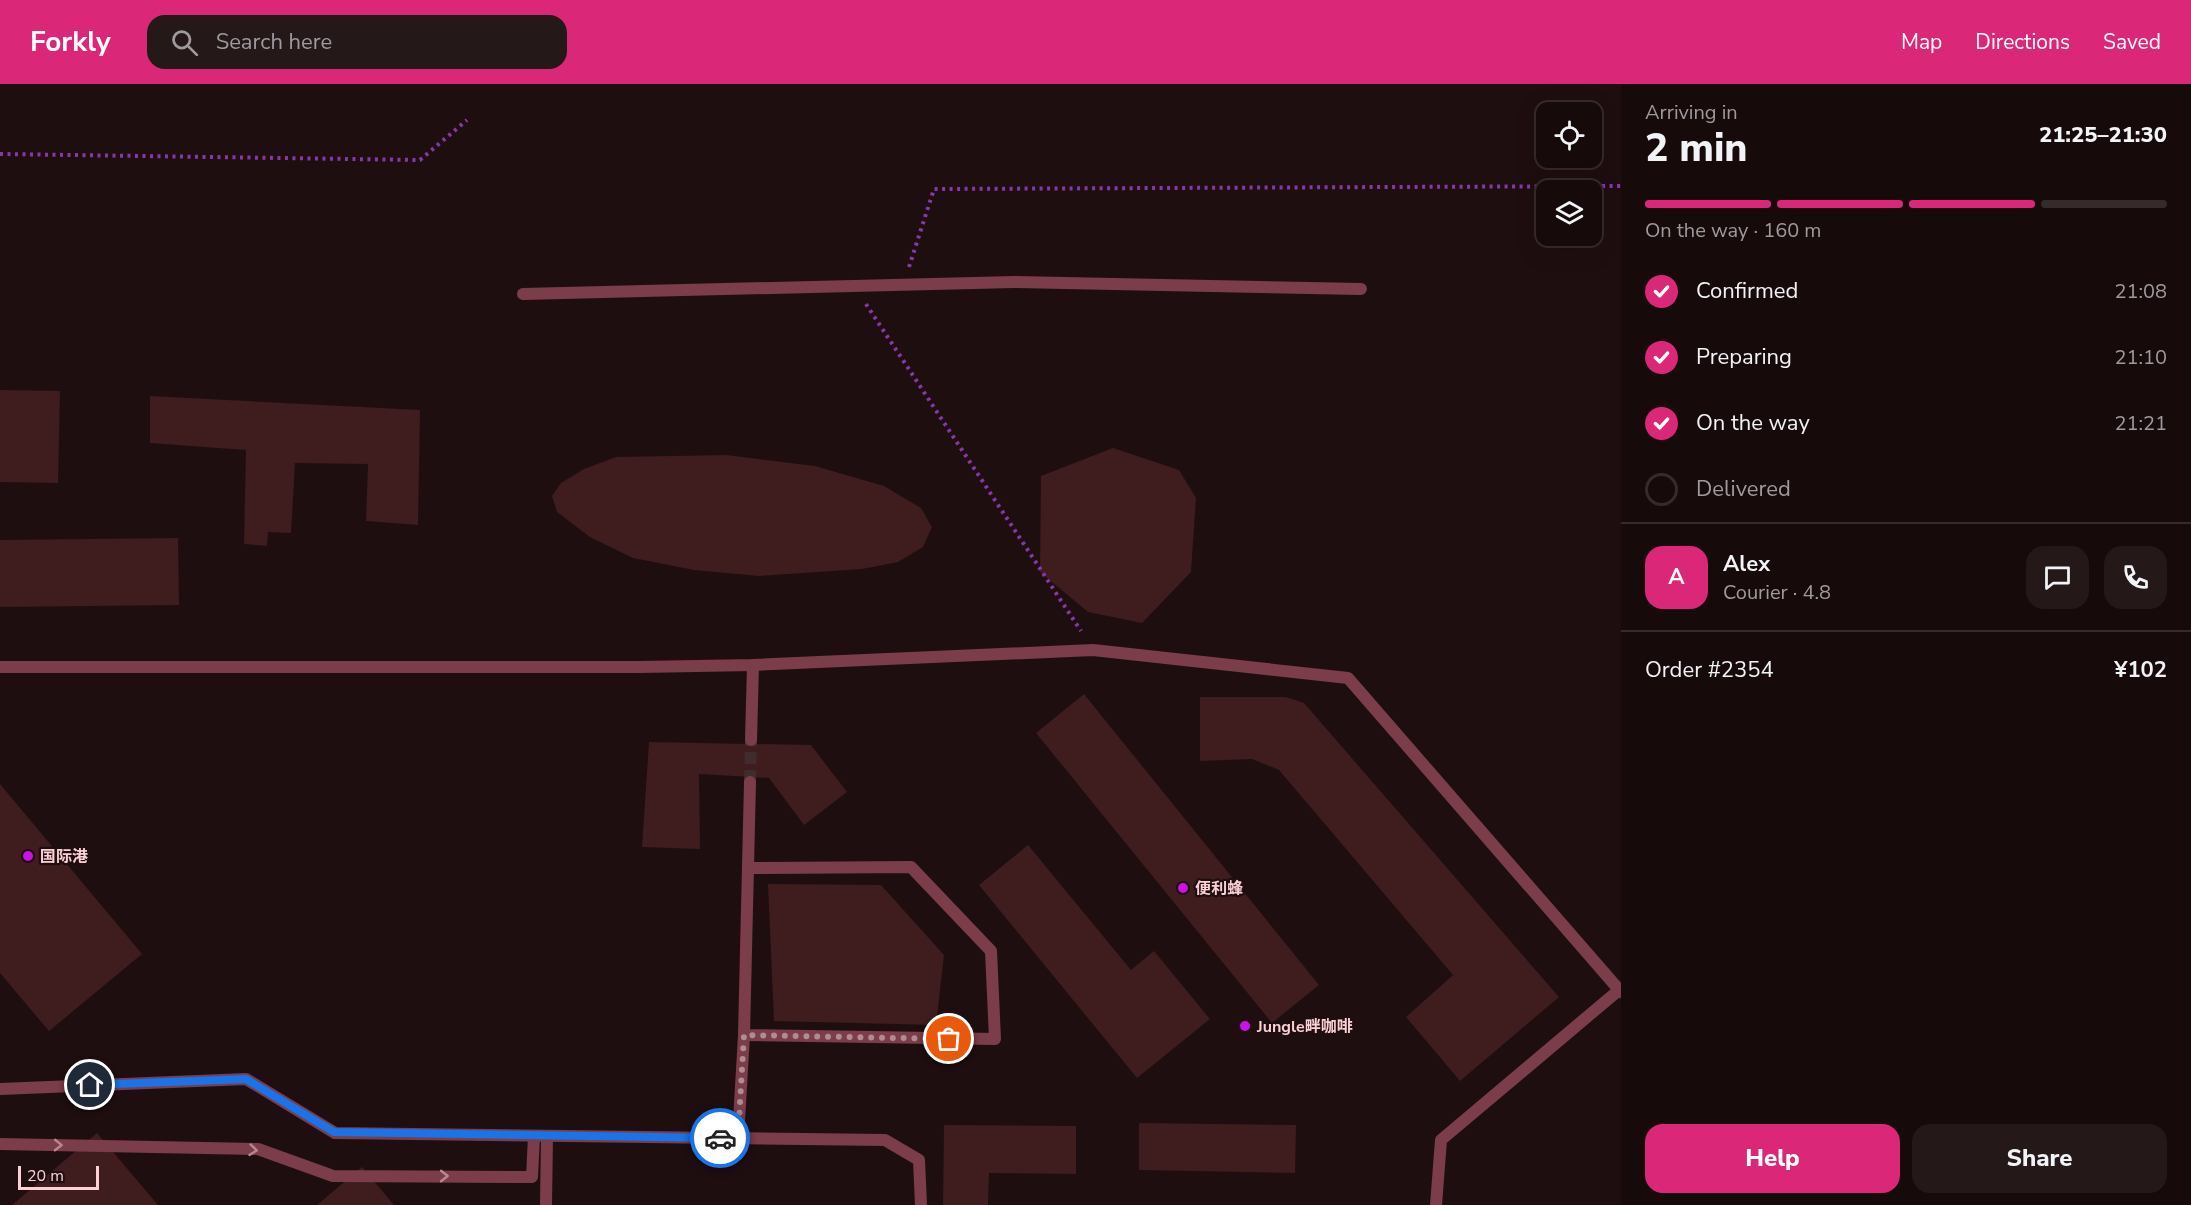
<!DOCTYPE html>
<html lang="en">
<head>
<meta charset="utf-8">
<style>
  :root { --surface:#170a0b; --page:#241819; --text:#f1f3f6; --muted:#9e9a9d; --line:#362b2c; --accent:#db2777 }
  body { margin:0; font-family:"Nunito Sans","Noto Sans SC",sans-serif; background:var(--page); color:var(--text); height:100vh; display:flex; flex-direction:column; font-size:22px; white-space:nowrap }
  * { box-sizing:border-box; margin:0 }
  p { font-size:20px; color:var(--muted) }
  .icon { flex:none; width:33px; height:33px; fill:none; stroke:currentColor; stroke-width:2; stroke-linecap:round; stroke-linejoin:round }
  .map { position:relative; flex:1; overflow:hidden }
  .details { display:flex; flex-direction:column; background:var(--surface); width:570px }
  .details>* { flex:none }
  .controls { position:absolute; left:1536px; top:18px; display:grid; gap:12px }
  .controls a { display:grid; place-items:center; width:66px; height:66px; border-radius:12px; background:var(--surface); box-shadow:0 6px 24px #0002,0 0 0 2px var(--line); font-size:30px }
  .scale { position:absolute; left:18px; bottom:15px; width:81px; box-sizing:border-box; padding-left:6px; border:3px solid #fcd0d5; border-top:0; font-size:16px; line-height:21px; white-space:nowrap; color:#fcd0d5; -webkit-text-stroke:4px #1f0e0f; paint-order:stroke }
  .pin { position:absolute; display:grid; place-items:center; width:51px; height:51px; color:#fff; margin:-26px; border:3px solid #fff; border-radius:50%; box-shadow:0 2px 6px #0007 }
  .courier { position:absolute; display:grid; place-items:center; width:60px; height:60px; margin:-30px; border:4px solid #1a73e8; border-radius:50%; background:#fff; color:#222; box-shadow:0 2px 8px #0007 }
  .overview em { font-style:normal; font-weight:800 }
  .overview div { display:flex; flex-direction:column-reverse }
  .overview { display:flex; align-items:center; justify-content:space-between; height:102px; padding:0 24px }
  h1 { font-size:39px; font-weight:800; line-height:45px }
  .bar { display:grid; grid-template-columns:repeat(4,1fr); gap:9px 6px; align-content:center; height:72px; padding:0 24px }
  .bar i { height:8px; border-radius:4px; background:var(--line) }
  .bar .on { background:var(--accent) }
  .bar p { grid-column:span 4 }
  .line { display:flex; align-items:center; gap:15px; padding:0 24px; border-top:2px solid var(--line) }
  .line div { flex:1 }
  .round { display:grid; place-items:center; flex:none; width:63px; height:63px; border-radius:18px; background:var(--page) }
  ol { padding:0 24px; list-style:none }
  li { display:flex; align-items:center; gap:18px; height:66px }
  li p { margin-inline-start:auto }
  li .icon { padding:6px; border-radius:50%; background:var(--accent); color:#fff; stroke-width:4 }
  li:last-child { color:var(--muted) }
  li i { width:33px; height:33px; border:3px solid var(--line); border-radius:50% }
  .primary-button { display:flex; gap:12px; margin-top:auto; padding:12px 24px }
  .primary-button a { flex:1; height:69px; border-radius:18px; background:var(--accent); color:#fff; font-size:24px; font-weight:800; line-height:69px; text-align:center }
  .primary-button a+a { background:var(--page); color:var(--text) }
  header { display:flex; align-items:center; gap:36px; box-sizing:border-box; height:84px; padding:0 30px; background:var(--accent); color:#fff }
  header strong { font-size:28px }
  nav { display:flex; gap:33px; margin-inline-start:auto; font-size:21px }
  .search { width:420px; height:54px; background:var(--page); display:flex; align-items:center; gap:15px; box-sizing:border-box; padding:0 21px; border-radius:18px; color:var(--muted); font-size:22px }
  main { display:flex; flex:1; min-height:0 }
  .map>svg:first-child { display:block }
  .building { fill:#3f1c1d }
  .lines { fill:none; stroke-linecap:round; stroke-linejoin:round }
  .minor-tunnel { stroke:#402b2d; stroke-width:12; stroke-dasharray:12 6; stroke-linecap:butt }
  .path { stroke:#8837a9; stroke-width:4; stroke-dasharray:3 4.5; stroke-linecap:butt }
  .service { stroke:#7b3d49; stroke-width:12 }
  .minor { stroke:#7b3d49; stroke-width:12 }
  .oneway { stroke:#bc868f }
  .done { stroke:#af8c90; stroke-width:6; stroke-dasharray:0 10.8 }
  .route { stroke:#1a73e8; stroke-width:8 }
  .poi-dot { fill:#cb11e6; stroke:#1f0e0f; stroke-width:2 }
  .labels { text-anchor:middle; stroke-width:4.5; stroke-linejoin:round; paint-order:stroke }
  .poi-label { font-size:16px; font-weight:bold; fill:#fcd0d5; stroke:#1f0e0f; text-anchor:start }
</style>
</head>
<body>
<header>
<strong>Forkly</strong>
<div class="search"><svg class="icon" aria-label="search" viewBox="0 0 24 24"><circle cx="10" cy="10" r="6"/><path d="M15 15l6 6"/></svg>Search here</div>
<nav><a>Map</a><a>Directions</a><a>Saved</a></nav>
</header>
<main>
<div class="map">
<svg width="1621" height="1121" viewBox="0 0 1621 1121">
  <rect width="100%" height="100%" fill="#1f0e0f"/>
  <g class="building">
    <polygon points="0,306 60,307 58,399 0,398"/>
    <polygon points="150,312 420,326 418,441 366,437 368,380 295,379 291,449 268,448 267,462 244,460 246,366 150,359"/>
    <polygon points="1113,364 1179,386 1196,414 1191,488 1142,539 1088,528 1040,488 1041,392"/>
    <polygon points="727,371 815,382 884,402 921,424 932,443 923,463 898,478 862,485 759,492 694,486 633,474 590,453 557,428 552,412 561,399 584,385 616,373"/>
    <polygon points="178,454 179,521 0,523 0,456"/>
    <polygon points="1084,610 1319,901 1272,939 1036,649"/>
    <polygon points="1200,613 1286,613 1304,619 1559,913 1460,997 1406,933 1453,891 1279,686 1252,675 1200,677"/>
    <polygon points="649,658 811,661 847,708 804,741 769,694 699,690 700,765 642,763"/>
    <polygon points="0,700 142,870 49,947 0,889"/>
    <polygon points="1028,761 1131,886 1154,867 1210,935 1137,994 979,801"/>
    <polygon points="768,800 881,801 944,871 936,941 774,937"/>
    <polygon points="1139,1039 1296,1041 1295,1089 1139,1086"/>
    <polygon points="944,1041 1076,1042 1076,1090 989,1089 988,1121 943,1121"/>
    <polygon points="97,1049 158,1121 12,1121"/>
    <polygon points="362,1083 394,1121 317,1121"/>
  </g>
  <g class="lines">
    <polyline class="minor-tunnel" points="750,698 751,656"/>
    <g class="path">
      <polyline points="0,70 420,76 467,36"/>
      <polyline points="909,183 934,105 1621,102"/>
      <polyline points="866,220 1081,547"/>
    </g>
    <g class="service">
      <polyline points="748,784 911,783 991,867 995,955 744,951 750,698"/>
      <polyline points="738,1054 744,951"/>
      <polyline points="0,1060 258,1065 333,1092 532,1093 534,1052"/>
      <polyline points="546,1121 547,1052"/>
      <polyline points="1436,1121 1441,1056 1619,906"/>
    </g>
    <g class="minor">
      <polyline points="523,210 1014,198 1361,205"/>
      <polyline points="0,583 640,583 753,581 1093,566 1348,594 1621,908"/>
      <polyline points="751,656 753,581"/>
      <polyline points="0,1005 246,995 335,1049 885,1056 919,1076 921,1121"/>
    </g>
  </g>
  <defs><path id="oneway-chevron" d="M-2-3.5L2.5 0L-2 3.5" fill="none" stroke-width="1.6" stroke-linecap="round" stroke-linejoin="round" transform="scale(1.5)"/></defs>
  <g class="oneway">
    <use href="#oneway-chevron" transform="translate(58 1061) rotate(1)"/>
    <use href="#oneway-chevron" transform="translate(253 1066) rotate(6)"/>
    <use href="#oneway-chevron" transform="translate(444 1092)"/>
  </g>
  <g class="lines">
    <polyline class="done" points="720,1054 738,1054 744,951 949,955"/>
    <polyline class="route" points="90,1001 246,995 334,1048 720,1054"/>
  </g>
  <g class="poi-dot">
    <circle cx="28" cy="772" r="6"/>
    <circle cx="1183" cy="804" r="6"/>
    <circle cx="1245" cy="942" r="6"/>
  </g>
  <g class="labels">
    <g class="poi-label">
      <text x="40" y="778">国际港</text>
      <text x="1195" y="810">便利蜂</text>
      <text x="1257" y="948">Jungle畔咖啡</text>
    </g>
  </g>
</svg>
<div class="controls">
<a><svg class="icon" aria-label="locate" viewBox="0 0 24 24"><circle cx="12" cy="12" r="6"/><path d="M12 2v4M12 18v4M2 12h4M18 12h4"/></svg></a>
<a><svg class="icon" aria-label="layers" viewBox="0 0 24 24"><path d="M12 4l9 5-9 5-9-5zM3 14l9 5 9-5"/></svg></a>
</div>
<div class="scale">20 m</div>
<div class="pin" style="left:949px;top:955px;background:#ea580c"><svg class="icon" aria-label="bag" viewBox="0 0 24 24"><path d="M5 8h14l-1 12H6zM9 8a3 3 0 0 1 6 0"/></svg></div>
<div class="pin" style="left:90px;top:1001px;background:#1f2937"><svg class="icon" aria-label="home" viewBox="0 0 24 24"><path d="M3 11l9-7 9 7M6 9v11h12V9"/></svg></div>
<div class="courier" style="left:720px;top:1054px"><svg class="icon" aria-label="car" viewBox="0 0 24 24"><path d="M5 17H2v-5l4-1 3-4h7l3 4 3 1v5h-3M9 17h6M6 11h13"/><circle cx="7" cy="17" r="2"/><circle cx="17" cy="17" r="2"/></svg></div>
</div>
<section class="details">
<div class="overview"><div><h1>2 min</h1><p>Arriving in</p></div><em>21:25–21:30</em></div>
<div class="bar"><i class="on"></i><i class="on"></i><i class="on"></i><i></i><p>On the way · 160 m</p></div>
<ol>
<li><svg class="icon" aria-label="check" viewBox="0 0 24 24"><path d="M5 12l5 5 9-10"/></svg>Confirmed<p>21:08</p></li>
<li><svg class="icon" aria-label="check" viewBox="0 0 24 24"><path d="M5 12l5 5 9-10"/></svg>Preparing<p>21:10</p></li>
<li><svg class="icon" aria-label="check" viewBox="0 0 24 24"><path d="M5 12l5 5 9-10"/></svg>On the way<p>21:21</p></li>
<li><i></i>Delivered</li>
</ol>
<div class="line" style="height:108px"><b class="round" style="background:var(--accent);color:#fff">A</b><div><b>Alex</b><p>Courier · 4.8</p></div><a class="round"><svg class="icon" aria-label="chat" viewBox="0 0 24 24"><path d="M4 5h16v11H9l-5 4z"/></svg></a><a class="round"><svg class="icon" aria-label="phone" viewBox="0 0 24 24"><path d="M5 4h4l2 5-3 2q2 4 5 5l2-3 5 2v4C11 20 4 13 5 4z"/></svg></a></div>
<div class="line" style="height:78px"><div>Order #2354</div><b>¥102</b></div>
<div class="primary-button"><a>Help</a><a>Share</a></div>
</section>
</main>
</body>
</html>
